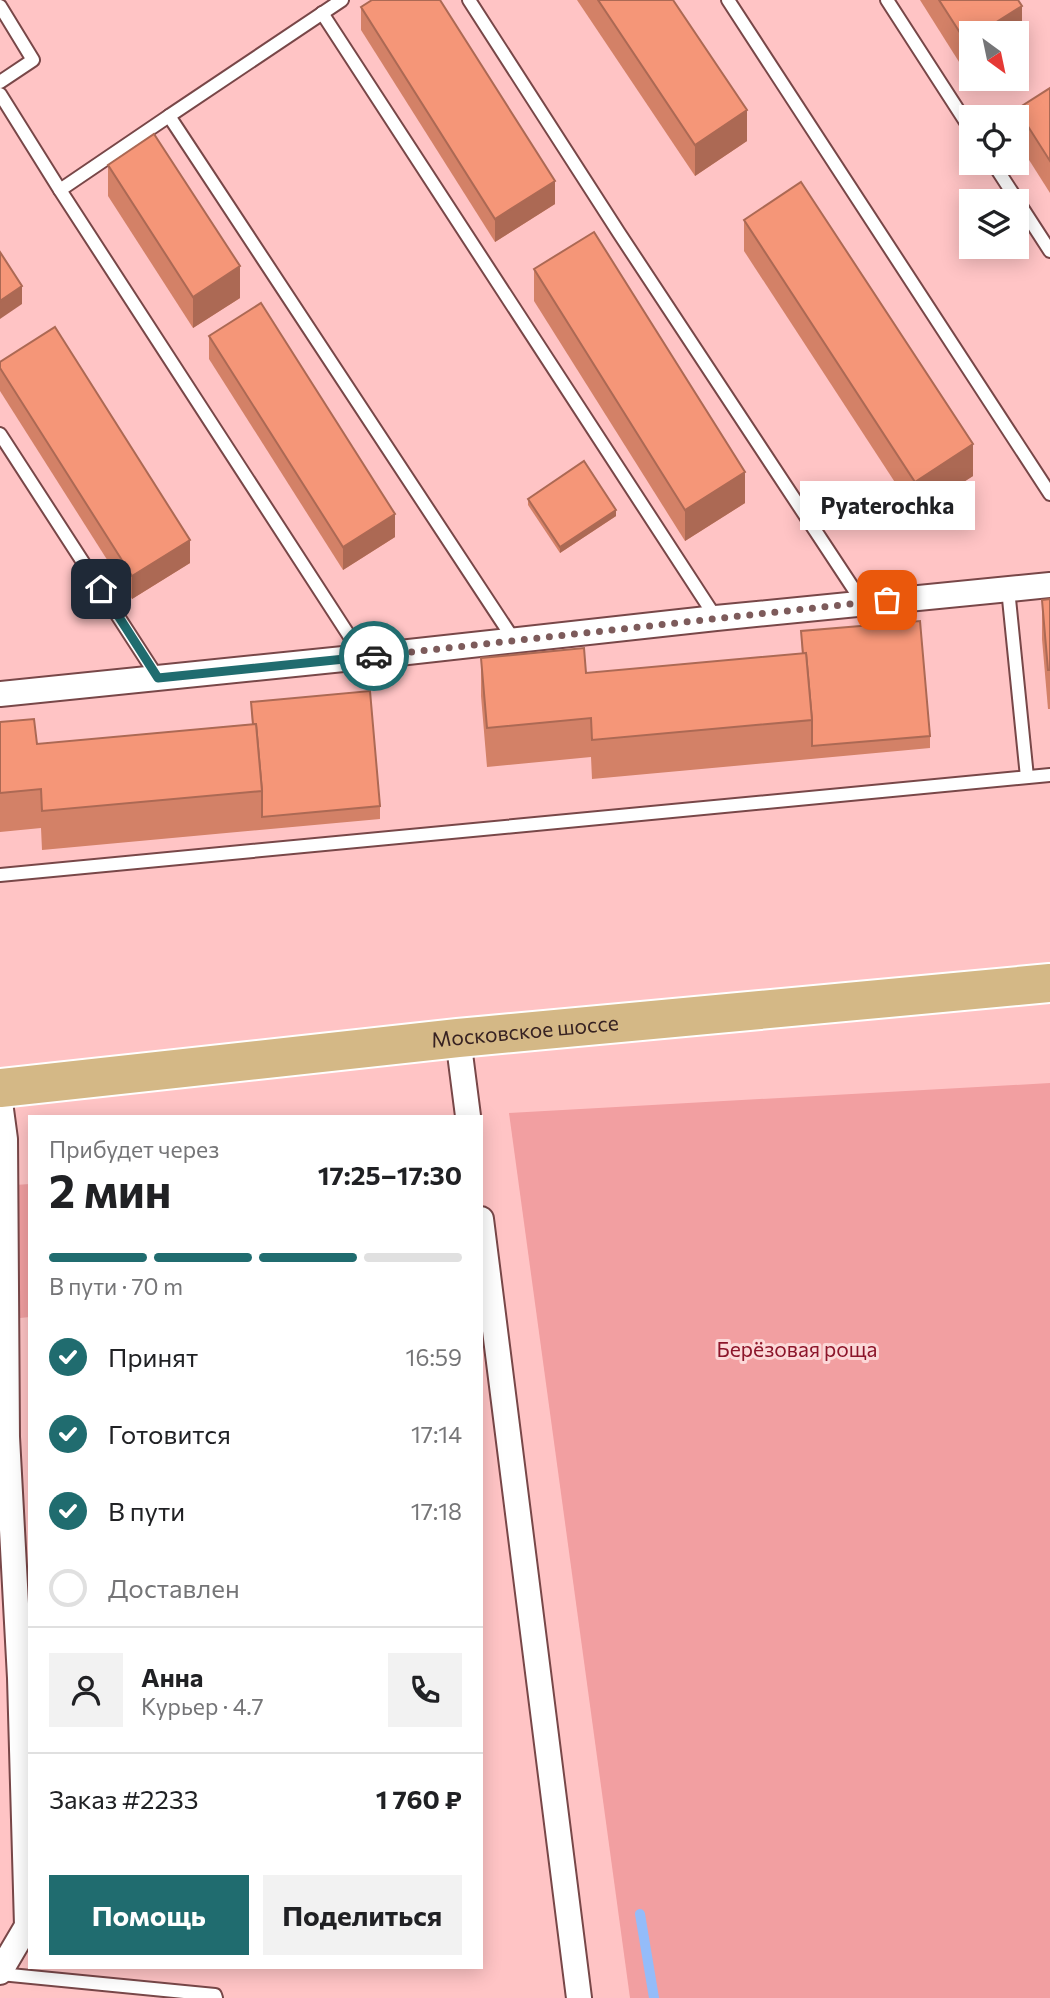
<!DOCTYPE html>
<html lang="ru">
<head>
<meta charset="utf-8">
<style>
  :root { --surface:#fff; --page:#f2f2f2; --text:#202124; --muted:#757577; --line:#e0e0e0; --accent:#206c6f }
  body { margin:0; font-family:Commissioner,sans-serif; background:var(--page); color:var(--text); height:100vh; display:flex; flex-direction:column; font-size:26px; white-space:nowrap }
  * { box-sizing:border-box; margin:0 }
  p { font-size:23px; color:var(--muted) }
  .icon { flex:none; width:38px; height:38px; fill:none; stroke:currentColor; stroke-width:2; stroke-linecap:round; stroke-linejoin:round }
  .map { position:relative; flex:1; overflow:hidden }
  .side { position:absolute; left:28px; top:1115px; width:455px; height:854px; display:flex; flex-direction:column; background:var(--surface); border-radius:0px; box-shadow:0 4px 18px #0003 }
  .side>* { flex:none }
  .needle { width:46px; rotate:147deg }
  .buttons { position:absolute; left:959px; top:21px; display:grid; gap:14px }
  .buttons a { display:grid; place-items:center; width:70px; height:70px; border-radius:0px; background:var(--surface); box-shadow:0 4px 18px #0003; font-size:35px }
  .pin { position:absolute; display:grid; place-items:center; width:60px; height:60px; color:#fff; margin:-30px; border-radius:14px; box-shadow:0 4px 10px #0006 }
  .courier { position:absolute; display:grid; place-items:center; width:70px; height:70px; margin:-35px; border:5px solid #206c6f; border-radius:50%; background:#fff; color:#222; box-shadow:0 2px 9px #0007 }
  .bubble { position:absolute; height:49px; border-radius:0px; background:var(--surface); box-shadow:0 4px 18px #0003; font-size:23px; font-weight:700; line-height:49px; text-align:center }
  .head em { font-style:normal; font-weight:700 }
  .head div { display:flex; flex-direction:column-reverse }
  .head { display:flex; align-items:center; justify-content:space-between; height:119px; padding:0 21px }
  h1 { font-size:46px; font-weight:700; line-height:52px }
  .bar { display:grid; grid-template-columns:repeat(4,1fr); gap:10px 7px; align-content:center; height:84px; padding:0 21px }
  .bar i { height:9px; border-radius:5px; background:var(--line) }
  .bar .active { background:var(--accent) }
  .bar p { grid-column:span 4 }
  .line { display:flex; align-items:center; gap:18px; padding:0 21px; border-top:2px solid var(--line) }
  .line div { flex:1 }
  .round { display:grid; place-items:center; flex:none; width:74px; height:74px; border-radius:0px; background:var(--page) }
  ol { padding:0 21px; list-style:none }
  li { display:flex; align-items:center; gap:21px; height:77px }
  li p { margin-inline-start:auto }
  li .icon { padding:7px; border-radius:50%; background:var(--accent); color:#fff; stroke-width:4 }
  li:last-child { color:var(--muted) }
  li i { width:38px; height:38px; border:4px solid var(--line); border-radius:50% }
  .primary-button { display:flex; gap:14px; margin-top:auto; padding:14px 21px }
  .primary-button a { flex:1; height:80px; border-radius:0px; background:var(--accent); color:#fff; font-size:28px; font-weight:700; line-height:80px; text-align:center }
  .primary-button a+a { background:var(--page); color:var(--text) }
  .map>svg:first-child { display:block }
  .green { fill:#f29fa1 }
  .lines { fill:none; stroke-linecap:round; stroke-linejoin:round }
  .stream { stroke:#94bcf9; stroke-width:10 }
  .service-casing { stroke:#784748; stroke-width:16 }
  .minor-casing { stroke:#784748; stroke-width:28 }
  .primary-casing { stroke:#fff; stroke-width:42 }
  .service { stroke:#fff; stroke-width:12 }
  .minor { stroke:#fff; stroke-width:24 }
  .primary { stroke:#d4b886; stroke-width:38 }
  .wall { fill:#d38167 }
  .shaded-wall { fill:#ac6954 }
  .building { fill:#f59678; stroke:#ac6954; stroke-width:2 }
  .done { stroke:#7d5b5b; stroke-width:7; stroke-dasharray:0 12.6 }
  .route { stroke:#206c6f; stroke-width:9 }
  .labels { text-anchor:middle; stroke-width:6; stroke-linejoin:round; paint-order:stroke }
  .street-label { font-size:21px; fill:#372222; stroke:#fcd8d8 }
  .park-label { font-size:21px; fill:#8c152a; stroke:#fcd8d8 }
</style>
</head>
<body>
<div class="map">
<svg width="1050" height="1998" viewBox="0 0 1050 1998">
  <rect width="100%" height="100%" fill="#ffc4c5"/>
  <g class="green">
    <polygon points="1050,1083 1050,1998 630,1998 509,1113"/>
    <polygon points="30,1184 30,1317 0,1320 0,1186"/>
  </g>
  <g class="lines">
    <polyline class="stream" points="640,1914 654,1998"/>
    <defs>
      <g id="service">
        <polyline points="469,0 619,233 863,603"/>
        <polyline points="728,0 1050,494"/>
        <polyline points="887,0 971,130"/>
        <polyline points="0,6 33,60 0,82"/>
        <polyline points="322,13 716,618"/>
        <polyline points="0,94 60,190 363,657"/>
        <polyline points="169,116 342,0"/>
        <polyline points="993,163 1050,251"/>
        <polyline points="60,190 169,116 514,640"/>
        <polyline points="0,434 158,678"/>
        <polyline points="1008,589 1027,777"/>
        <polyline points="0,875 1050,775"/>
        <polyline points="0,1974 215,1995 216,1998"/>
      </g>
      <g id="minor">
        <polyline points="0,694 363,657 716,618 1050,585"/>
        <polyline points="458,1038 468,1116"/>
        <polyline points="0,1102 5,1139 7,1437 20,1678 27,1926 0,1972"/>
        <polyline points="481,1219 579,1998"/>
      </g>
      <g id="primary">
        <path id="s1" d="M0 1088 458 1038 1050 983"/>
      </g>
    </defs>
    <use href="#service" class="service-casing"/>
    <use href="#minor" class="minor-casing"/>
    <use href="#primary" class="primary-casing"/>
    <use href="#service" class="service"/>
    <use href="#minor" class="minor"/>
    <use href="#primary" class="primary"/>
  </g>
  <g class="wall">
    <polygon points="577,0 673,0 747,141 695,176"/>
    <polygon points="920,0 1018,0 1022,37 966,73"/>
    <polygon points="361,7 555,204 495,242 361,30"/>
    <polygon points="1050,88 1050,193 1017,141 1017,109"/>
    <polygon points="108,165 240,298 193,328 108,196"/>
    <polygon points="744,220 973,476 915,513 744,251"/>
    <polygon points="534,269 745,503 685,541 534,301"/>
    <polygon points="209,336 395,537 343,570 209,359"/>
    <polygon points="0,362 190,563 132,599 0,391"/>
    <polygon points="528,499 616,516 560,553 528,505"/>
    <polygon points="1050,599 1050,709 1048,709 1042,639 1042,600"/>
    <polygon points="801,631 930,736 930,748 592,779 591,757 487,767 481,696 481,658 586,673 802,654"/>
    <polygon points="251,702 380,806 380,819 42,850 41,828 0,832 0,722 37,744 252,724"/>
  </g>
  <g class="shaded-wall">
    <polygon points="1022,6 1022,37 1017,41 1017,33 979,33"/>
    <polygon points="971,38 971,69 966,73 966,42"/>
    <polygon points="747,110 747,141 695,176 695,145"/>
    <polygon points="555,181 555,204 495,242 495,219"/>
    <polygon points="240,266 240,298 193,328 193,297"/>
    <polygon points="22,286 22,304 0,319 0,301"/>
    <polygon points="973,444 973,476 915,513 915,482"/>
    <polygon points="745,472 745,503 685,541 685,510"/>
    <polygon points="616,510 616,516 560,553 560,547"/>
    <polygon points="395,514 395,537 343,570 343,547"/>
    <polygon points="190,540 190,563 132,599 132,576"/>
  </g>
  <g class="building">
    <polygon points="372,0 440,0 555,181 495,219 361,7"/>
    <polygon points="598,0 673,0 747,110 695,145"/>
    <polygon points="939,0 1018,0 1022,6 979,33 971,33 971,38 966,42"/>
    <polygon points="1050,88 1050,161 1017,109"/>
    <polygon points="154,134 240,266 193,297 108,165"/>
    <polygon points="801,182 973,444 915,482 744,220"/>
    <polygon points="594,232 745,472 685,510 534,269"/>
    <polygon points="0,252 22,286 0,301"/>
    <polygon points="261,303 395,514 343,547 209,336"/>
    <polygon points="55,327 190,540 132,576 0,368 0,362"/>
    <polygon points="584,461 616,510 560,547 528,499"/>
    <polygon points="1050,599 1050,670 1048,670 1042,600"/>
    <polygon points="920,621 930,736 812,746 812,720 806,653 803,654 801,631"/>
    <polygon points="584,648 586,673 806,653 812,720 592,740 591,718 487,728 481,658"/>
    <polygon points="370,691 380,806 262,817 262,791 256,724 253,724 251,702"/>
    <polygon points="34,719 37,744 256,724 262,791 42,811 41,789 0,793 0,722"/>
  </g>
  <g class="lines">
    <polyline class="done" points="374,656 887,600"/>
    <polyline class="route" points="101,589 158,678 374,656"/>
  </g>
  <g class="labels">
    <g class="street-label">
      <text dy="7" stroke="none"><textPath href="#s1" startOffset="528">Московское шоссе</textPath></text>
    </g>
    <g class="park-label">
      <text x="797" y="1357">Берёзовая роща</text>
    </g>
  </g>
</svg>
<div class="buttons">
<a><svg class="needle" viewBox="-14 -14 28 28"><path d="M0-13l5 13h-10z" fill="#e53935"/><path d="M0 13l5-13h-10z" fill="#757577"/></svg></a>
<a><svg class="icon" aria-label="locate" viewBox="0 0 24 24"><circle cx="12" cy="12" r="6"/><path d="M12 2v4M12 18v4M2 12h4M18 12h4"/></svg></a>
<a><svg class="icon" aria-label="layers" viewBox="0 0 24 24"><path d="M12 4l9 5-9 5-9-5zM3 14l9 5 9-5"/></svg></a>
</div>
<div class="pin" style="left:887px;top:600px;background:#ea580c"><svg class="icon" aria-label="bag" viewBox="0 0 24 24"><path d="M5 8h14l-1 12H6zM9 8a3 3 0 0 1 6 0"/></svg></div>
<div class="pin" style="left:101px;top:589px;background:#1f2937"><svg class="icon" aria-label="home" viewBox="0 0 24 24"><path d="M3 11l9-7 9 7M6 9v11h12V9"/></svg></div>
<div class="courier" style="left:374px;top:656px"><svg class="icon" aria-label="car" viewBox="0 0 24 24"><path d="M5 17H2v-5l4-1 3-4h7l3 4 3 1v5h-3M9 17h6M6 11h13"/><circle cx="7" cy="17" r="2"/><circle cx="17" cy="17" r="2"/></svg></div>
<div class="bubble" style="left:800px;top:481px;width:175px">Pyaterochka</div>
<section class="side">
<div class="head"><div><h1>2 мин</h1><p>Прибудет через</p></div><em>17:25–17:30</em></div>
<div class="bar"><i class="active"></i><i class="active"></i><i class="active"></i><i></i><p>В пути · 70 m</p></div>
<ol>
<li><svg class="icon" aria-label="check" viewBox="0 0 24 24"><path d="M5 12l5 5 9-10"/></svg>Принят<p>16:59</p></li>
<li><svg class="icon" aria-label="check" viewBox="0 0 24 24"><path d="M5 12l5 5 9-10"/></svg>Готовится<p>17:14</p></li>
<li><svg class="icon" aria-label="check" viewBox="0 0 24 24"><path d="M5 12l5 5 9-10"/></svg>В пути<p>17:18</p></li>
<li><i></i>Доставлен</li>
</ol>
<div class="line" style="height:126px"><a class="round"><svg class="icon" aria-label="person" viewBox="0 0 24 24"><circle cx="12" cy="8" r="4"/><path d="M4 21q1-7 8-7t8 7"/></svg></a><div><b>Анна</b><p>Курьер · 4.7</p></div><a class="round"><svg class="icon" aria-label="phone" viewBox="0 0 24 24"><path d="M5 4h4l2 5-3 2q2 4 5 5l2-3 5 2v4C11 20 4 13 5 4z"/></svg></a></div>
<div class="line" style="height:91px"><div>Заказ #2233</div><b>1 760 ₽</b></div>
<div class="primary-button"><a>Помощь</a><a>Поделиться</a></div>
</section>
</div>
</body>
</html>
